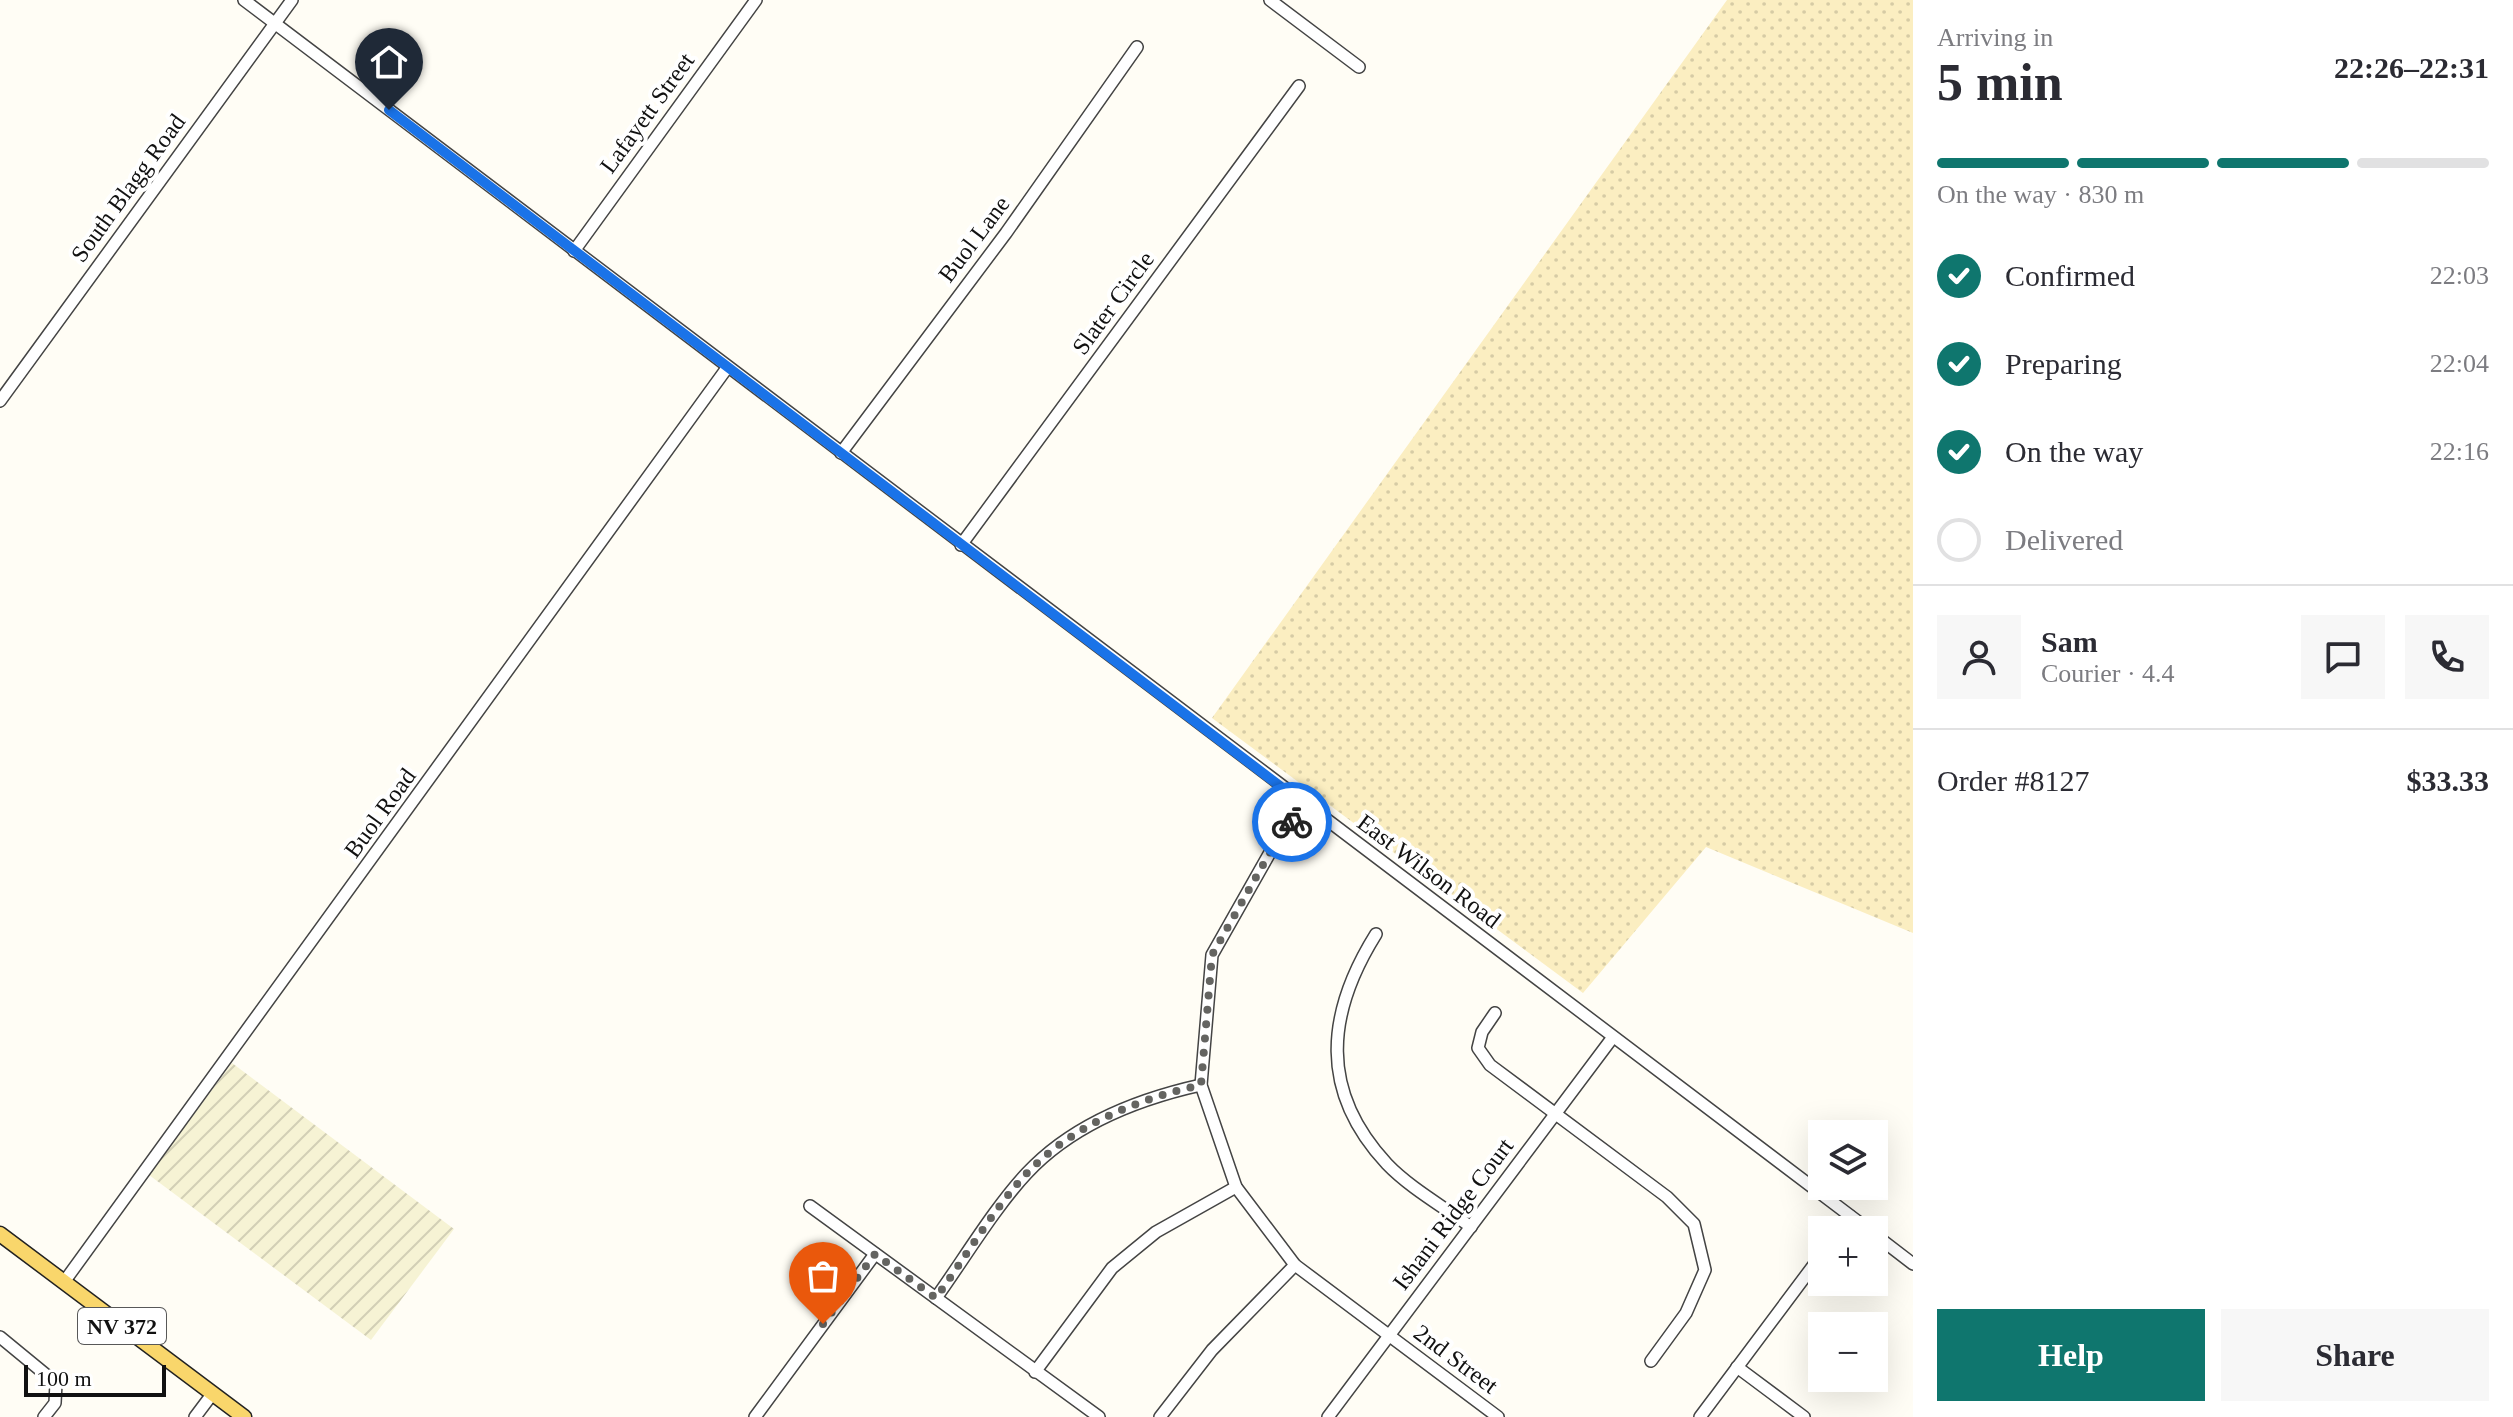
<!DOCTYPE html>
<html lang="en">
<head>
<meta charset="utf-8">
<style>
  :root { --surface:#fff; --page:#f7f7f7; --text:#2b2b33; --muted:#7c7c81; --line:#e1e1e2; --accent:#0f766e }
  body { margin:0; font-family:"Times New Roman",serif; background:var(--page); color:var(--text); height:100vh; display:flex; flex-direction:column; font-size:30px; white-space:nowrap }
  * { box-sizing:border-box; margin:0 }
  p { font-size:26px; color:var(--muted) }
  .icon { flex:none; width:44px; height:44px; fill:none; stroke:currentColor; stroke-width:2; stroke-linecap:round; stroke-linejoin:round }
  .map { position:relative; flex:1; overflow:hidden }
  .sheet { display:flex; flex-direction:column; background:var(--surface); width:600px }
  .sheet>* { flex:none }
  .tools { position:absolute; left:1808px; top:1120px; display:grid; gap:16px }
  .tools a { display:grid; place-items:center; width:80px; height:80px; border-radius:0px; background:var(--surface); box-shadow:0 8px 32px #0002; font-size:40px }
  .scale { position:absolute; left:24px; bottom:20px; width:142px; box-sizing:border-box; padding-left:8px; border:4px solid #111; border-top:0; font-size:22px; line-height:28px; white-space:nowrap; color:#111; -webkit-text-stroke:6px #fff; paint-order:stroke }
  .pin { position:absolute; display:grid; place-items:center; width:68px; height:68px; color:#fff; margin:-82px -34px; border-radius:50% 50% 50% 0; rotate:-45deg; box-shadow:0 0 8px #0007 }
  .pin .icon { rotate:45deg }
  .courier { position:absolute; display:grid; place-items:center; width:80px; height:80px; margin:-40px; border:6px solid #1a73e8; border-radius:50%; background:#fff; color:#222; box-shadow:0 2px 10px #0007 }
  .overview em { font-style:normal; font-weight:600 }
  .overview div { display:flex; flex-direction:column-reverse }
  .overview { display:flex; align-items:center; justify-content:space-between; height:136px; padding:0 24px }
  h1 { font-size:52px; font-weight:600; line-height:60px }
  .bar { display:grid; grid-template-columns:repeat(4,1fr); gap:12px 8px; align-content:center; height:96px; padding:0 24px }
  .bar i { height:10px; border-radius:6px; background:var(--line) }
  .bar .on { background:var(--accent) }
  .bar p { grid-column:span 4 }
  .line { display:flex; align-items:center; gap:20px; padding:0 24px; border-top:2px solid var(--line) }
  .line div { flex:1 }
  .round { display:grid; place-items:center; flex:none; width:84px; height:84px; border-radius:0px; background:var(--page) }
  ol { padding:0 24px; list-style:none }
  li { display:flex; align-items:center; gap:24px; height:88px }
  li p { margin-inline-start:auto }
  li .icon { padding:8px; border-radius:50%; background:var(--accent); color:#fff; stroke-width:4 }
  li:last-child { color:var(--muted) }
  li i { width:44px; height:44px; border:4px solid var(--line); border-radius:50% }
  .button { display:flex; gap:16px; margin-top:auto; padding:16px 24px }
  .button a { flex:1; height:92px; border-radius:0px; background:var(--accent); color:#fff; font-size:32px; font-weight:600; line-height:92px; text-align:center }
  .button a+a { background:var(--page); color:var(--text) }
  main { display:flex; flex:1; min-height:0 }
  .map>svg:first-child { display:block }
  .farmland { fill:url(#farmland-furrows) }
  .sand { fill:url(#sand-dots) }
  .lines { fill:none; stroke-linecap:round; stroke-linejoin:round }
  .minor-casing { stroke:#444; stroke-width:14 }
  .major-casing { stroke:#222; stroke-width:17 }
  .minor { stroke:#fff; stroke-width:11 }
  .major { stroke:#f9d66b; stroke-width:14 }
  .done { stroke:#646461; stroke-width:8; stroke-dasharray:0 14.4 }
  .route { stroke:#1a73e8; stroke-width:10 }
  .labels { text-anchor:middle; stroke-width:8; stroke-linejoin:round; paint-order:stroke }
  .shield { fill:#fff; stroke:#585858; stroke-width:2 }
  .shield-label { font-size:22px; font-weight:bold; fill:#111 }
  .street-label { font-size:24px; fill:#111; stroke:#fff }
</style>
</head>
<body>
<main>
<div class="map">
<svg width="1913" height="1417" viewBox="0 0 1913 1417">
  <defs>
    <pattern id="farmland-furrows" width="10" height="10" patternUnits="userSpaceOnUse" patternTransform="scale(2)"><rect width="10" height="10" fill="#f6f3d4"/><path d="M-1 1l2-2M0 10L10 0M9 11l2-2" fill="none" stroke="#d2cfb5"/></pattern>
    <pattern id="sand-dots" width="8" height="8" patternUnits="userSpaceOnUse" patternTransform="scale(2)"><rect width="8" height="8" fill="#fbeec1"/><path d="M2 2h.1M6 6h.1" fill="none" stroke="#d6cba5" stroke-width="1.8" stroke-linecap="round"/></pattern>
  </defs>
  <rect width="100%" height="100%" fill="#fffdf5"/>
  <polygon class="farmland" points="232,1063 454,1229 371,1340 149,1175"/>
  <polygon class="sand" points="1727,0 1913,0 1913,933 1706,847 1583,993 1212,718"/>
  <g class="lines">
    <defs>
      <g id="minor">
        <polyline points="244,0 1869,1230"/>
        <polyline points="1270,0 1359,67"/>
        <polyline points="574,251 756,0"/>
        <polyline points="0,401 292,0"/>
        <polyline points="841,453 1006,233 1137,47"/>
        <polyline points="961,545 1299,86"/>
        <polyline points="1305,805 1272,849 1212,955 1201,1085 1236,1187 1295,1265 1498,1417"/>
        <path d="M1376 934C1326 1014 1319 1091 1387 1164 1410 1188 1444 1207 1471 1227"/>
        <polyline points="1495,1013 1482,1032 1478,1048 1490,1065 1667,1197 1694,1224 1705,1270 1686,1313 1651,1361"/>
        <polyline points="810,1206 1099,1417"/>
        <polyline points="1840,1230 1850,1216"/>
        <polyline points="1874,1234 1913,1264"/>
        <polyline points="64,1282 727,368"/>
        <path d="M936 1298C964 1259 995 1207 1027 1173 1072 1125 1138 1099 1201 1085"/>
        <polyline points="0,1337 56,1383 55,1403 44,1417"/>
        <polyline points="1737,1367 1804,1417"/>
        <polyline points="1035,1372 1112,1268 1156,1232 1236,1187"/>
        <polyline points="195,1417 213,1393"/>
        <polyline points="755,1417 875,1254"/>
        <polyline points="1160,1417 1212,1350 1295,1265"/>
        <polyline points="1328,1417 1613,1037"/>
        <polyline points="1700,1417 1822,1254"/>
      </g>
      <polyline id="major" points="0,1234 244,1417"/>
    </defs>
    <use href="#minor" class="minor-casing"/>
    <use href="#major" class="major-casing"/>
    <use href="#minor" class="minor"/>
    <use href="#major" class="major"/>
  </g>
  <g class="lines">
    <path class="done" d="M823 1324 875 1254 936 1298C964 1259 995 1207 1027 1173 1073 1125 1138 1099 1201 1085L1212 955 1272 849 1292 822"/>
    <polyline class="route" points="389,110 1305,805 1292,822"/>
  </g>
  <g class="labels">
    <rect class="shield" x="78" y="1308" width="88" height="36" rx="6"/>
    <g class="shield-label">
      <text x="122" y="1334">NV 372</text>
    </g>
    <g class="street-label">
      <text transform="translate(647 113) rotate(-54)" y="8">Lafayett Street</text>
      <text transform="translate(128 188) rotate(-54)" y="8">South Blagg Road</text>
      <text transform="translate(974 239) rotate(-53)" y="8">Buol Lane</text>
      <text transform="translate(1113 303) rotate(-54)" y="8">Slater Circle</text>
      <text transform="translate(380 813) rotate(-54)" y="8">Buol Road</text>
      <text transform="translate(1429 871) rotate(37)" y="8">East Wilson Road</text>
      <text transform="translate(1453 1214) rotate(-53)" y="8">Ishani Ridge Court</text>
      <text transform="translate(1456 1359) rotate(37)" y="8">2nd Street</text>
    </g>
  </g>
</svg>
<div class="tools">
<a><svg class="icon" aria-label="layers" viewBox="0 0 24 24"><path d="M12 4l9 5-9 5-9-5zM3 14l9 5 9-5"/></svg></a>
<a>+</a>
<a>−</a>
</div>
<div class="scale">100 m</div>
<div class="pin" style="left:823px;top:1324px;background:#ea580c"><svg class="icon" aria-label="bag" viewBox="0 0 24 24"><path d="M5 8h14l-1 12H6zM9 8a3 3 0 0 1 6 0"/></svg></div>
<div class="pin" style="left:389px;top:110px;background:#1f2937"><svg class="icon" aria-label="home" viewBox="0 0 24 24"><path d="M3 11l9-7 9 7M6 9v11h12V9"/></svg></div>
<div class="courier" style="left:1292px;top:822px"><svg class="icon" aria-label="bike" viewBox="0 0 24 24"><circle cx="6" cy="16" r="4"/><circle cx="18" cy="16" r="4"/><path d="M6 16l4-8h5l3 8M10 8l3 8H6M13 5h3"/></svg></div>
</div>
<section class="sheet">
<div class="overview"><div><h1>5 min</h1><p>Arriving in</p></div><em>22:26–22:31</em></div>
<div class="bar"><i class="on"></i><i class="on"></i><i class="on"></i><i></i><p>On the way · 830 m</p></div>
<ol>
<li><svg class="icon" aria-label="check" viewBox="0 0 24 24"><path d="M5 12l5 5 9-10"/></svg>Confirmed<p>22:03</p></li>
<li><svg class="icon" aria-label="check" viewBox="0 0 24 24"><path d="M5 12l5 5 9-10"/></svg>Preparing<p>22:04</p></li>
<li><svg class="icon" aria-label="check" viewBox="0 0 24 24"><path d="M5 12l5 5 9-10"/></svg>On the way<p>22:16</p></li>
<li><i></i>Delivered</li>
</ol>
<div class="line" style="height:144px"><a class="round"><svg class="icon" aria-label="person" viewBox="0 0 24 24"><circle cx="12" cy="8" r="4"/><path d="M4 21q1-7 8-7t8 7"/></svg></a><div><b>Sam</b><p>Courier · 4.4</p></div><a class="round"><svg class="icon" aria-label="chat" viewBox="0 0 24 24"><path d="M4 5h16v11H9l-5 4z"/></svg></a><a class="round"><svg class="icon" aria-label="phone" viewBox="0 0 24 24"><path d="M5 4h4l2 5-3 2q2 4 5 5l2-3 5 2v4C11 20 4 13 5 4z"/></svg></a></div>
<div class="line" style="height:104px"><div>Order #8127</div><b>$33.33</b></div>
<div class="button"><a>Help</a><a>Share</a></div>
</section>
</main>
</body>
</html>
